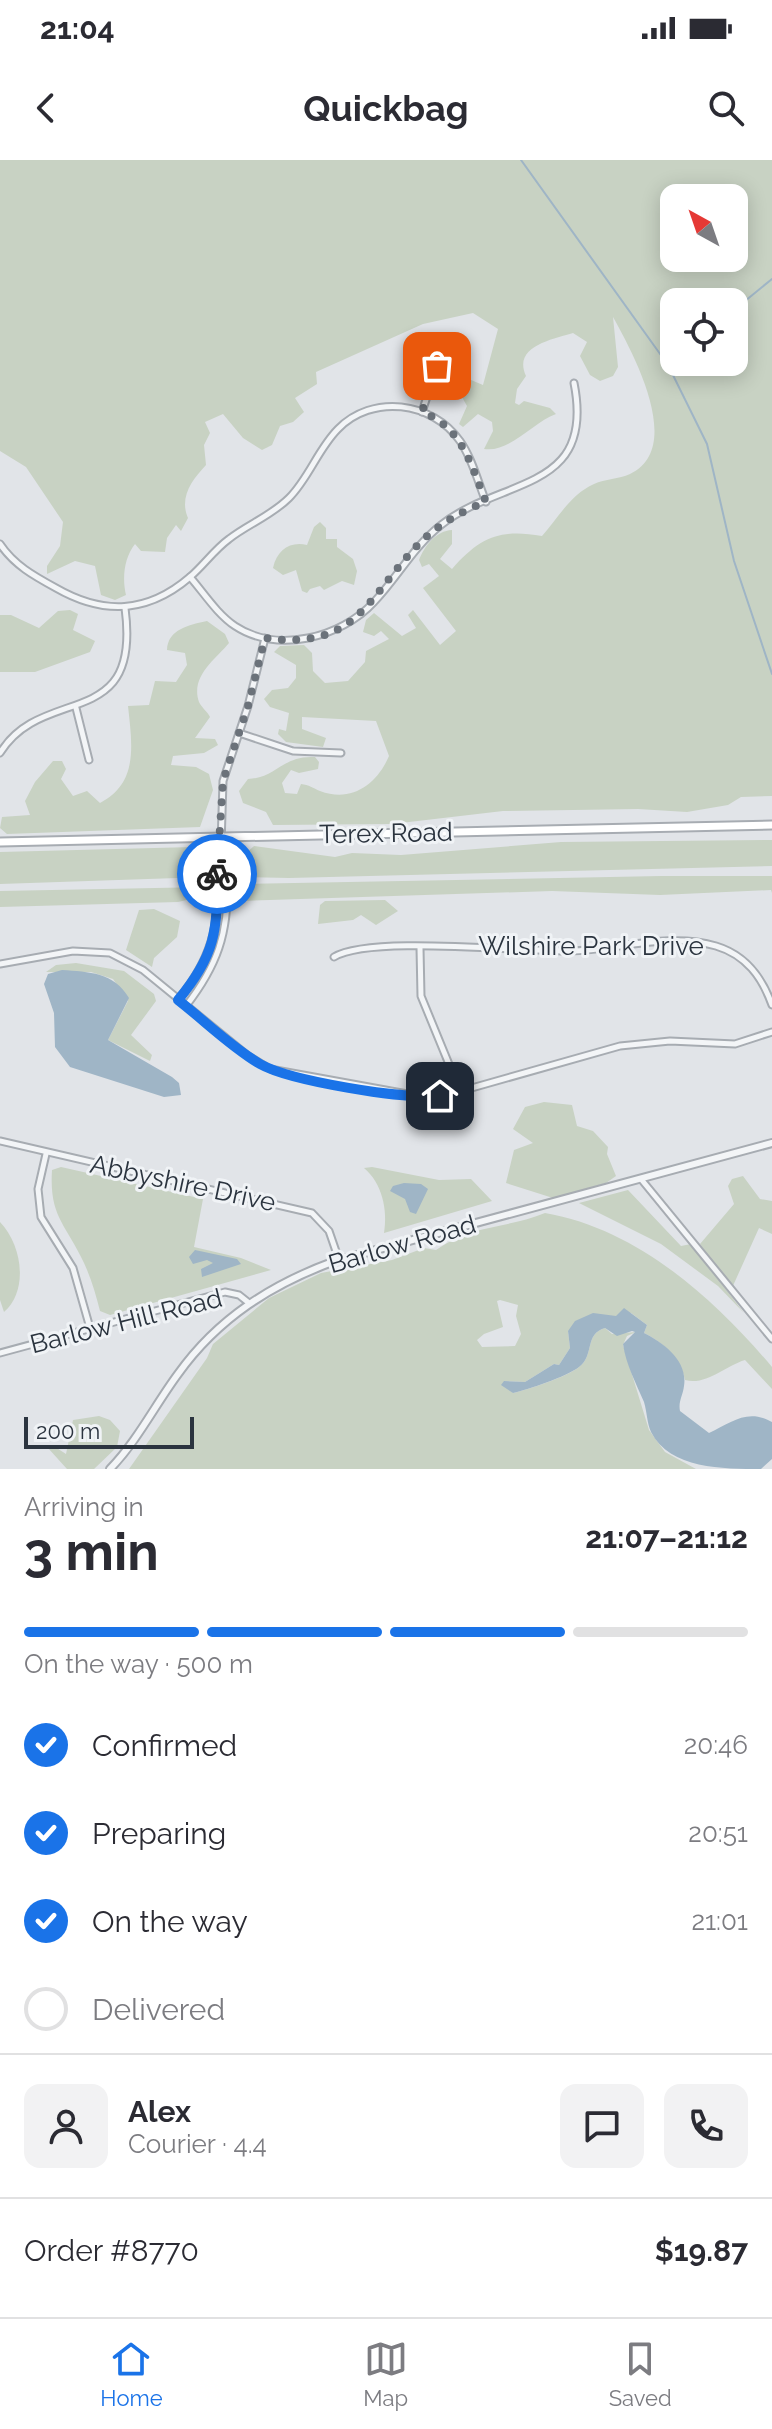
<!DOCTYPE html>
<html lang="en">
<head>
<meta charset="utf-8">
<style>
  :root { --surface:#fff; --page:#f2f2f3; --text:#2b2b33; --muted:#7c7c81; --line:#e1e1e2; --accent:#1a73e8 }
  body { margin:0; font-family:Raleway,sans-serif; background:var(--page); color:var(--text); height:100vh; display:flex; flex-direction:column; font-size:30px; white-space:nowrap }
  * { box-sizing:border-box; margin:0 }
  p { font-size:26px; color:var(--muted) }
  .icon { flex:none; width:44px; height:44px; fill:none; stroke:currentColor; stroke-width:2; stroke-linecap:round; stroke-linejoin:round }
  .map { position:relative; height:1309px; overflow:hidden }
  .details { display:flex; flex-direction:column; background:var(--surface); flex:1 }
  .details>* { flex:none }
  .needle { width:52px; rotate:320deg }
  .fabs { position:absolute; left:660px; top:24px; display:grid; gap:16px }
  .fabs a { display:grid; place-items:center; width:88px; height:88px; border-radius:16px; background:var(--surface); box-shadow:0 4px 20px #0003; font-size:40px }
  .scale { position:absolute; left:24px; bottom:20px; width:170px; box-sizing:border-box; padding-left:8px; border:4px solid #2b343f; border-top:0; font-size:22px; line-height:28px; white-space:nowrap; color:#2b343f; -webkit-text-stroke:6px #f0f3f6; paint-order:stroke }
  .pin { position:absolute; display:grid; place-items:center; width:68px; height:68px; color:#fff; margin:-34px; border-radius:16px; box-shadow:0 4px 12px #0006 }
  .courier { position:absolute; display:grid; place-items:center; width:80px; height:80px; margin:-40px; border:6px solid #1a73e8; border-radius:50%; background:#fff; color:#222; box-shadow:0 2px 10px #0007 }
  .overview em { font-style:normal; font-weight:700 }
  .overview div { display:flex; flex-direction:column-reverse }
  .overview { display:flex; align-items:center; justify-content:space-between; height:136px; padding:0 24px }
  h1 { font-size:52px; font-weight:700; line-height:60px }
  .bar { display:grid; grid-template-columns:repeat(4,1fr); gap:12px 8px; align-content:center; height:96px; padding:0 24px }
  .bar i { height:10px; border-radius:6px; background:var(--line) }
  .bar .selected { background:var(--accent) }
  .bar p { grid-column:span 4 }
  .line { display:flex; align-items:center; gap:20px; padding:0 24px; border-top:2px solid var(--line) }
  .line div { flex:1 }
  .round { display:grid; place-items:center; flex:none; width:84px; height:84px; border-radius:16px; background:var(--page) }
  ol { padding:0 24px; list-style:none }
  li { display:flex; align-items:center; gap:24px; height:88px }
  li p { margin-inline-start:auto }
  li .icon { padding:8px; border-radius:50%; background:var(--accent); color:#fff; stroke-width:4 }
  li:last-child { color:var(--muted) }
  li i { width:44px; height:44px; border:4px solid var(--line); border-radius:50% }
  .status { display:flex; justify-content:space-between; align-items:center; height:56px; padding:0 40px; background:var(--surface); direction:ltr }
  .status svg { height:22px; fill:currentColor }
  header { display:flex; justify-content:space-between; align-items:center; height:104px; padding:0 24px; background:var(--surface); font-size:36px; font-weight:700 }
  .menu { display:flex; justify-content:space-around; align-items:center; height:112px; border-top:2px solid var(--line); background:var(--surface); font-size:22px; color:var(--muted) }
  .menu a { display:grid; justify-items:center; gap:4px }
  .menu .selected { color:var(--accent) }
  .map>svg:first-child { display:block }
  .green { fill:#c8d2c3; fill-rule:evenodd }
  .water { fill:#9fb5c6 }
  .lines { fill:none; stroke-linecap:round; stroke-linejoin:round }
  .stream { stroke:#9fb5c6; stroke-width:2 }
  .minor-casing { stroke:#a7acb2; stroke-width:9 }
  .tertiary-casing { stroke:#a7acb2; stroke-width:10 }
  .secondary-casing { stroke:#a7acb2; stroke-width:11 }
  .minor { stroke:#f3f5f7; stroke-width:5 }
  .tertiary { stroke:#f3f5f7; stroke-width:6 }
  .secondary { stroke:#fff; stroke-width:7 }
  .done { stroke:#6b727a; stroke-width:8; stroke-dasharray:0 14.4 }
  .route { stroke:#1a73e8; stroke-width:10 }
  .labels { text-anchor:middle; stroke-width:6; stroke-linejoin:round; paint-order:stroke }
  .street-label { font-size:26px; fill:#2b343f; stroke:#f0f3f6 }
</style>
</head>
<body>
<div class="status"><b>21:04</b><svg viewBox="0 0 49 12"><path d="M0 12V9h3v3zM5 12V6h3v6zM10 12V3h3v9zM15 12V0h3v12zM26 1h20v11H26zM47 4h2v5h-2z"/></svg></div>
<header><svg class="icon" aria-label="back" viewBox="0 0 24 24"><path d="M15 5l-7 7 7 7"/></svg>Quickbag<svg class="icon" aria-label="search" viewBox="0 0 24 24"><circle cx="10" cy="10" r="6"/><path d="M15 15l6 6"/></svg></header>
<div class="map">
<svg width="772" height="1309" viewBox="0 0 772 1309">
  <rect width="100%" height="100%" fill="#e1e4e8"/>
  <g class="green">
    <path d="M0 0H772V636L741 637 728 645 687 652 638 649 503 651 392 664 273 665 266 652 243 643 239 631 248 619C277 618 282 595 315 597L319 602 318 609 299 613 291 610 282 623 285 633 297 634 301 624C309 625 313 628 320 631 352 643 377 624 389 596L376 561 302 557V569L326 578 323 587 286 582 278 574 279 569 286 571 289 553 270 547 264 539 272 530 288 528 296 518V505L274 492 280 486 304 485 312 493 313 511 325 523 348 521 365 502 366 491 389 479 381 471 374 476 363 472 366 460 374 453 402 476 416 468 408 455 413 450 440 485 456 471 423 428 439 416 429 404 422 407 419 400C425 385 436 371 452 370V384L440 399 452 409C481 376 501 369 542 376 558 358 571 334 594 324 605 319 619 319 630 314 685 288 633 193 613 157L618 207 613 216 600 221 590 215 580 196 587 182 573 173C554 179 512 186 526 216L517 229 515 243 519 245 524 241 550 248 556 254C533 262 510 293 484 289L493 271 492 262 478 254 463 267 459 264 467 246 450 216 452 212 483 225 498 169 473 153 423 164 316 212 317 224 295 238 304 252 293 262 280 266 272 285 262 290 243 278 223 254 205 262 210 273 204 285 206 305C192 320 179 337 188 358L181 371 176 365 167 378 165 392 141 391 135 384C124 398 122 418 126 435L115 440 101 435 95 406 75 401 47 414V406L60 386 63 362 26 307 0 291ZM734 38V98H674V38ZM734 142V202H674V142Z"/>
    <path d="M320 362 326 368V379H337V387L353 399 357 411 354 425 342 421 324 430 320 426 310 429 307 433 302 431 296 410 283 415 273 408C277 390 290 381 307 385L314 367Z"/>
    <polygon points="70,450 78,454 73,470 95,481 90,492 35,512 0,512 0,455 11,455 39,468 58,451"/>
    <path d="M207 461 225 474 229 483C216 499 190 516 199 542 201 547 207 551 210 557L195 578 215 579 218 585 204 593 173 596 171 605 196 607 209 614 213 630 200 667 7 674 0 668 2 657 30 655 25 641 35 622 53 601H62L66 609 61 619 73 636 87 631 100 643C139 623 132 584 128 546L149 545 155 521 176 522 187 505 185 493 167 490C168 469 189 465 207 461Z"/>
    <polygon points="772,680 772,706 289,718 239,717 233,712 234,704 254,686 335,697 352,693 401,695 561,682"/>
    <polygon points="193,687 207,693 210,712 207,717 0,724 0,692"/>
    <polygon points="661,716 772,716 772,733 771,730 660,735 552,731 241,741 236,728 241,724"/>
    <polygon points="207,727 208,735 178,742 0,747 0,731"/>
    <polygon points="385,740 398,751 376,765 361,755 353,760 318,764 320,745 325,741"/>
    <polygon points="154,749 180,761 177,777 154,798 152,807 126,790 139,750"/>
    <polygon points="76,803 124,811 154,834 156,841 131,875 152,895 150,901 108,880 128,841 113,819 91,812 46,812 56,805"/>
    <polygon points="544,942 572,945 577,966 593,971 608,987 607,994 616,1016 606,1023 553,1038 506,1023 514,990 533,983 513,969 525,947"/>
    <path d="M61 1007 203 1039 194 1087 241 1098 271 1110 110 1155 100 1151C96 1135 91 1118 84 1103 66 1064 49 1057 52 1010Z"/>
    <path d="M372 1007 439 1020 471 1019 492 1041 384 1073C388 1050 382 1023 364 1008Z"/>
    <polygon points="743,1016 760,1039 772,1041 772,1074 759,1068 732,1128 700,1084 734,1044 728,1026 732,1019"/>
    <polygon points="628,1030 681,1086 691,1084 744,1153 718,1126 661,1084 579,1043"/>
    <path d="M545 1053C637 1069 713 1137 772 1207V1229L745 1200C725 1206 706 1226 685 1220 681 1199 663 1182 644 1173L647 1165 631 1153 568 1171 570 1188 559 1205 554 1204 525 1222 504 1221 513 1233C529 1229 567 1217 579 1207 595 1195 584 1174 605 1168L612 1174 636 1172 627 1176 623 1185 649 1270 665 1292 696 1309H129L207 1198 213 1184 269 1138 321 1113 392 1100 424 1088 436 1090C473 1064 506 1069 545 1053ZM500 1140 518 1145 516 1156 521 1174 515 1186 482 1187 477 1180 484 1174 503 1167 497 1141Z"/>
    <path d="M0 1062C22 1085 29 1130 4 1152L0 1140Z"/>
    <polygon points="99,1256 110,1260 120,1271 117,1287 94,1309 67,1309 48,1288 52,1285 66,1294 73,1260"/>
  </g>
  <g class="water">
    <path d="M62 810C89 812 114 812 129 838L108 880 172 917 179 923 181 935 164 937 70 907 55 887 54 853 44 824 48 814Z"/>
    <polygon points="404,1023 421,1024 428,1029 416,1054 410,1052 405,1039 390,1031 393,1026"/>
    <polygon points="195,1090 237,1099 241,1104 202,1117 201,1109 213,1103 207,1100 193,1104 189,1097"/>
    <path d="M624 1148 647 1165 644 1173C664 1183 688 1201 684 1226 683 1235 678 1242 680 1251L709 1273C731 1263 747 1248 772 1262V1299L761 1309C723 1309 670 1309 651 1272 647 1263 647 1252 644 1242 636 1223 626 1205 623 1184L635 1172 632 1171 617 1176 605 1168C584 1174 595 1195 579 1207 566 1217 529 1229 513 1233L501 1225 504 1221 525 1222 554 1204 559 1205 570 1188 568 1171 575 1161 593 1153 616 1156Z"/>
  </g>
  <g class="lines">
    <g class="stream">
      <polyline points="521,0 668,205 707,284 734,401 772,514"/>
      <polyline points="734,150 772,119"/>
    </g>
    <defs>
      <g id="minor">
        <polyline points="422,252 437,206"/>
        <path d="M0 384C14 405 34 416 56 428 103 455 147 454 190 417 204 405 214 390 229 379 248 364 271 356 289 338 309 318 318 289 338 269 372 234 432 241 460 281 472 298 478 322 486 342"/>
        <path d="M190 417C204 433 217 454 235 466 277 494 341 478 374 442 398 417 413 387 441 365 501 317 596 333 574 223"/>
        <polyline points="76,548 89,600"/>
        <polyline points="239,573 293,591 341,593"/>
        <path d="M0 593C43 523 142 574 125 448"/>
        <polyline points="420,788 421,836 460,931"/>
        <path d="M334 797C370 775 520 792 570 791 618 790 669 772 716 786 746 795 762 817 772 845"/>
        <polyline points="0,804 73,791 110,793 143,810 247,895 270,909 424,937 454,933 620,886 670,881 735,884 772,872"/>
        <path d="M178 840C221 787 218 755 217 690L221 685 223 621 248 546 265 478"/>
        <path d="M186 846C217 806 229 773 227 722 226 710 229 694 221 685"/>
        <polyline points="0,981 312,1053 329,1071 339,1100"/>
        <polyline points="46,994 38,1029 41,1057 73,1108 90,1168"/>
        <polyline points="641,1019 772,1179"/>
        <polyline points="0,1193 225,1132 239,1135 249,1143"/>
      </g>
      <path id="tertiary" d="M110 1309C138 1280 155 1245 178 1214 218 1158 272 1124 335 1101L772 983"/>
      <polyline id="secondary" points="0,682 772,665"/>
    </defs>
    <use href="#minor" class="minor-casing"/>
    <use href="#tertiary" class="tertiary-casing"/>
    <use href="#secondary" class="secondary-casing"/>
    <use href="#minor" class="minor"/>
    <use href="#tertiary" class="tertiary"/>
    <use href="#secondary" class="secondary"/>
  </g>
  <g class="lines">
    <path class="done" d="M217 714 223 621 248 546 265 478C353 490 365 443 414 389 434 367 459 352 486 342 471 305 462 267 422 252L437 206"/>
    <path class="route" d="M217 714C218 770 215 796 178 840 205 861 231 887 260 904 290 921 406 940 440 936"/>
  </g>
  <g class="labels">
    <g class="street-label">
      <text transform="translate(386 673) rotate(-1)" y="9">Terex Road</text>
      <text x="591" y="795">Wilshire Park Drive</text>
      <text transform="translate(183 1023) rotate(12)" y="9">Abbyshire Drive</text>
      <text transform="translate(402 1084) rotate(-16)" y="9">Barlow Road</text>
      <text transform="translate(126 1161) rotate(-14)" y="9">Barlow Hill Road</text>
    </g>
  </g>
</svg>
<div class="fabs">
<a><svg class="needle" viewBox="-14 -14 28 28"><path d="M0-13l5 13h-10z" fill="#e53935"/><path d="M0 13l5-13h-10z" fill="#7c7c81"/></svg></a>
<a><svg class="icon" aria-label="locate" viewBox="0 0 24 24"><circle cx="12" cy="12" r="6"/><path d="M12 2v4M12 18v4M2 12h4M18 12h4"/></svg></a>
</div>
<div class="scale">200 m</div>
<div class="pin" style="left:437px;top:206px;background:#ea580c"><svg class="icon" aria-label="bag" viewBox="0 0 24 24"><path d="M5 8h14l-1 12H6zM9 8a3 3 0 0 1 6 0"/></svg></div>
<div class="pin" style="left:440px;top:936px;background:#1f2937"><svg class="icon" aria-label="home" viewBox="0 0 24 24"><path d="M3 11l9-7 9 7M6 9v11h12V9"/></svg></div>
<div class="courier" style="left:217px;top:714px"><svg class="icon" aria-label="bike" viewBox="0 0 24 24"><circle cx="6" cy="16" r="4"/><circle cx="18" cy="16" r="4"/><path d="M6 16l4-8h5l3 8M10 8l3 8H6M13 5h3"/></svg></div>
</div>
<section class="details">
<div class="overview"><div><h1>3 min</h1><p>Arriving in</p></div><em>21:07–21:12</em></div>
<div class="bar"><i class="selected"></i><i class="selected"></i><i class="selected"></i><i></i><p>On the way · 500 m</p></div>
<ol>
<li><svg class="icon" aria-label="check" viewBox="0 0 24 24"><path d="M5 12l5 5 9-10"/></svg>Confirmed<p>20:46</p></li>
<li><svg class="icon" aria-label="check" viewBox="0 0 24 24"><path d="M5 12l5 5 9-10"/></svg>Preparing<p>20:51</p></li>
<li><svg class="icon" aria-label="check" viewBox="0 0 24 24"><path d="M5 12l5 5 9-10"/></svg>On the way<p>21:01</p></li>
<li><i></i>Delivered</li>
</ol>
<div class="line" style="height:144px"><a class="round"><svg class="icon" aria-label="person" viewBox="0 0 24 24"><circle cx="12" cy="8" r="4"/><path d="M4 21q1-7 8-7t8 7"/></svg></a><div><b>Alex</b><p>Courier · 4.4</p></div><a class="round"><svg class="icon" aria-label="chat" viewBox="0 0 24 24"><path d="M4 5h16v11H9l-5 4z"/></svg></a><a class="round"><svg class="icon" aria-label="phone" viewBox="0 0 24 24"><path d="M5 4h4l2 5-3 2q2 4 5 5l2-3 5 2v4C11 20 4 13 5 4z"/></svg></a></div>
<div class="line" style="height:104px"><div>Order #8770</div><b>$19.87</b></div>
</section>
<nav class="menu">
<a class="selected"><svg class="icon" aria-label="home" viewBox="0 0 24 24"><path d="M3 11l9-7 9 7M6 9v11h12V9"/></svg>Home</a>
<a><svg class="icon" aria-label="map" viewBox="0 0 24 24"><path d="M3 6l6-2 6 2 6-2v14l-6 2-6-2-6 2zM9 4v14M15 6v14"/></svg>Map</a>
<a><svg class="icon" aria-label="saved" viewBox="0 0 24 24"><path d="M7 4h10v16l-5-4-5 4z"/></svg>Saved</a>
</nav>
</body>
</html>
